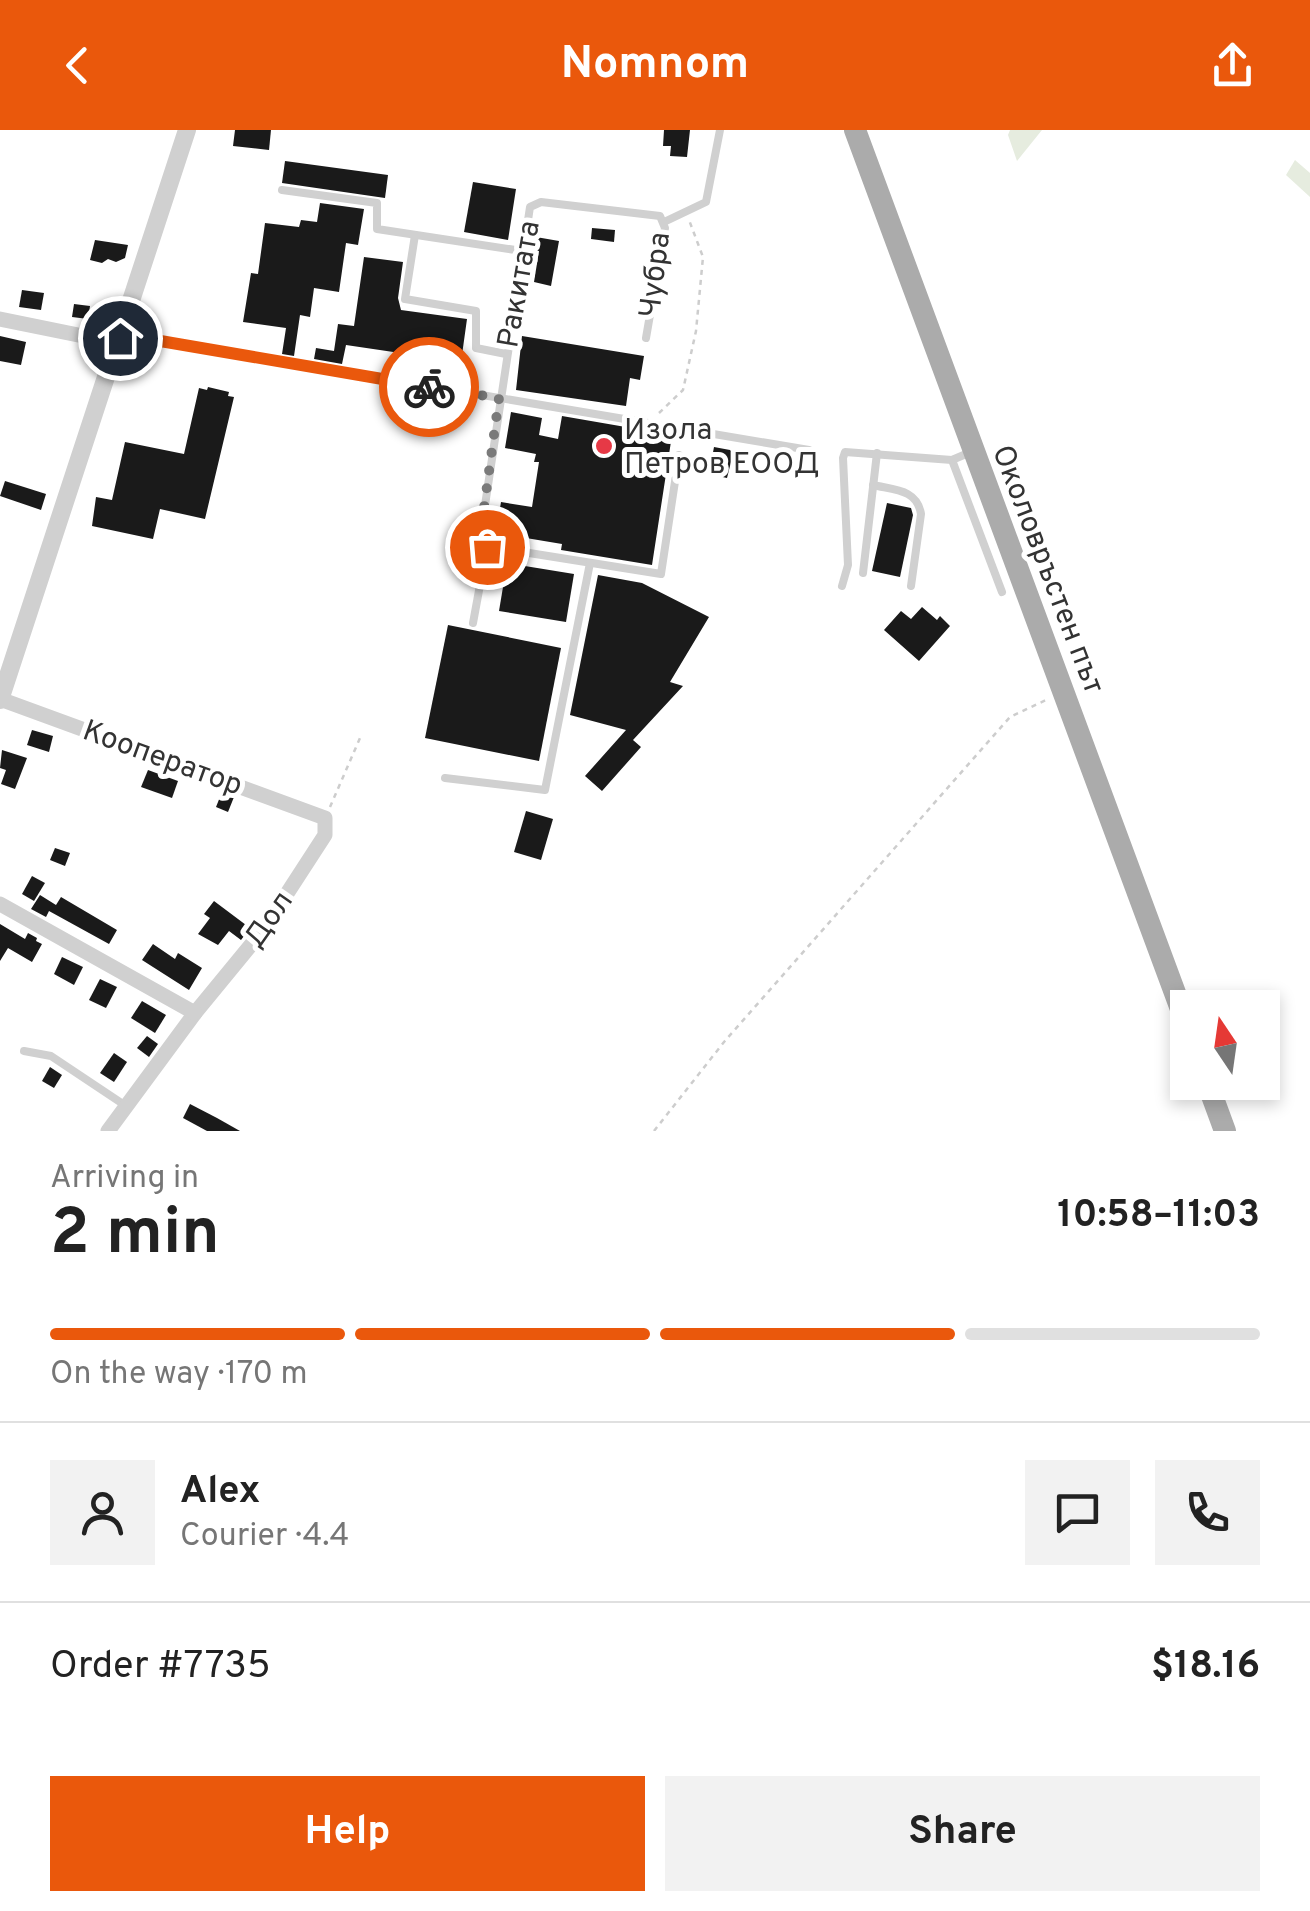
<!DOCTYPE html>
<html lang="en">
<head>
<meta charset="utf-8">
<style>
  :root { --surface:#fff; --page:#f2f2f2; --text:#222; --muted:#767676; --line:#e0e0e0; --accent:#ea580c }
  body { margin:0; font-family:Overpass,sans-serif; background:var(--page); color:var(--text); height:100vh; display:flex; flex-direction:column; font-size:38px; white-space:nowrap }
  * { box-sizing:border-box; margin:0 }
  p { font-size:32px; color:var(--muted) }
  .icon { flex:none; width:55px; height:55px; fill:none; stroke:currentColor; stroke-width:2; stroke-linecap:round; stroke-linejoin:round }
  .map { position:relative; height:1001px; overflow:hidden }
  .sheet { display:flex; flex-direction:column; background:var(--surface); flex:1 }
  .sheet>* { flex:none }
  .needle { width:65px; rotate:347deg }
  .fabs { position:absolute; left:1170px; top:860px; display:grid; gap:20px }
  .fabs a { display:grid; place-items:center; width:110px; height:110px; border-radius:0px; background:var(--surface); box-shadow:0 5px 15px #0003; font-size:50px }
  .pin { position:absolute; display:grid; place-items:center; width:85px; height:85px; color:#fff; margin:-42px; border:5px solid #fff; border-radius:50%; box-shadow:0 2px 10px #0007 }
  .courier { position:absolute; display:grid; place-items:center; width:100px; height:100px; margin:-50px; border:8px solid #ea580c; border-radius:50%; background:#fff; color:#222; box-shadow:0 2px 12px #0007 }
  .overview em { font-style:normal; font-weight:700 }
  .overview div { display:flex; flex-direction:column-reverse }
  .overview { display:flex; align-items:center; justify-content:space-between; height:170px; padding:0 50px }
  h1 { font-size:65px; font-weight:700; line-height:75px }
  .bar { display:grid; grid-template-columns:repeat(4,1fr); gap:15px 10px; align-content:center; height:120px; padding:0 50px }
  .bar i { height:12px; border-radius:8px; background:var(--line) }
  .bar .on { background:var(--accent) }
  .bar p { grid-column:span 4 }
  .line { display:flex; align-items:center; gap:25px; padding:0 50px; border-top:2px solid var(--line) }
  .line div { flex:1 }
  .round { display:grid; place-items:center; flex:none; width:105px; height:105px; border-radius:0px; background:var(--page) }
  .cta { display:flex; gap:20px; margin-top:auto; padding:20px 50px }
  .cta a { flex:1; height:115px; border-radius:0px; background:var(--accent); color:#fff; font-size:40px; font-weight:700; line-height:115px; text-align:center }
  .cta a+a { background:var(--page); color:var(--text) }
  header { display:flex; justify-content:space-between; align-items:center; height:130px; padding:0 50px; background:var(--accent); color:#fff; font-size:45px; font-weight:700 }
  .map>svg:first-child { display:block }
  .green { fill:#e6ecdf }
  .building { fill:#1a1a1a }
  .lines { fill:none; stroke-linecap:round; stroke-linejoin:round }
  .path { stroke:#cdcdcd; stroke-width:2.5; stroke-dasharray:5 5; stroke-linecap:butt }
  .service { stroke:#d0d0d0; stroke-width:8 }
  .minor { stroke:#d0d0d0; stroke-width:15 }
  .tertiary { stroke:#d0d0d0; stroke-width:18 }
  .primary { stroke:#ababab; stroke-width:22 }
  .done { stroke:#7a7a7a; stroke-width:10; stroke-dasharray:0 18 }
  .route { stroke:#ea580c; stroke-width:12 }
  .poi-dot { fill:#e63946; stroke:#fff; stroke-width:4 }
  .labels { text-anchor:middle; stroke-width:10; stroke-linejoin:round; paint-order:stroke }
  .street-label { font-size:30px; fill:#333; stroke:#fff }
  .poi-label { font-size:30px; fill:#333; stroke:#fff; text-anchor:start }
</style>
</head>
<body>
<header><svg class="icon" aria-label="back" viewBox="0 0 24 24"><path d="M15 5l-7 7 7 7"/></svg>Nomnom<svg class="icon" aria-label="share" viewBox="0 0 24 24"><path d="M12 15V3M7 8l5-5 5 5M5 13v7h14v-7"/></svg></header>
<div class="map">
<svg width="1310" height="1001" viewBox="0 0 1310 1001">
  <rect width="100%" height="100%" fill="#fff"/>
  <g class="green">
    <polygon points="1010,0 1042,0 1017,31 1008,5"/>
    <polygon points="1295,30 1310,43 1310,67 1286,45"/>
  </g>
  <g class="building">
    <polygon points="235,0 271,0 269,20 233,16"/>
    <polygon points="664,0 690,0 687,27 670,26 671,16 663,16"/>
    <polygon points="285,31 388,45 385,68 282,53"/>
    <polygon points="473,52 516,59 508,110 464,102"/>
    <polygon points="320,73 364,79 358,115 346,113 339,162 314,158 310,187 300,185 294,226 282,224 286,198 243,192 251,143 258,144 265,93 299,97 301,90 317,92"/>
    <polygon points="592,98 615,100 614,112 591,109"/>
    <polygon points="536,107 559,111 551,156 534,152 539,121 534,120"/>
    <polygon points="95,110 128,115 125,128 116,132 108,129 102,133 90,130"/>
    <polygon points="364,127 403,132 398,168 401,180 467,189 461,232 346,215 342,234 314,229 316,218 334,221 338,194 354,196"/>
    <polygon points="22,160 44,163 41,180 19,177"/>
    <polygon points="74,174 90,176 88,189 72,187"/>
    <polygon points="0,206 26,212 21,235 0,231"/>
    <polygon points="522,206 644,226 640,250 630,248 626,276 516,260"/>
    <polygon points="208,257 229,262 228,266 234,267 205,389 160,379 153,409 92,396 96,367 112,370 125,312 184,324 199,258 207,260"/>
    <polygon points="511,282 542,288 539,305 558,309 562,286 672,305 652,435 561,420 562,414 496,403 501,372 532,377 539,332 534,332 536,324 505,318"/>
    <polygon points="714,317 730,320 733,324 727,348 709,344"/>
    <polygon points="5,351 46,364 41,380 0,366"/>
    <polygon points="887,373 911,378 913,385 900,447 872,441"/>
    <polygon points="507,433 574,444 566,492 499,481"/>
    <polygon points="598,445 642,453 709,487 670,552 683,556 633,610 641,617 602,661 585,646 626,600 570,585"/>
    <polygon points="922,477 937,490 940,486 950,496 919,531 884,500 901,481 911,489"/>
    <polygon points="448,495 561,518 539,631 425,608"/>
    <polygon points="32,600 53,606 49,622 27,615"/>
    <polygon points="2,620 27,628 15,659 1,654 6,640 0,638"/>
    <polygon points="148,640 178,651 172,668 141,657"/>
    <polygon points="222,662 234,667 228,682 216,677"/>
    <polygon points="526,681 553,689 541,730 514,722"/>
    <polygon points="55,718 70,723 65,736 50,730"/>
    <polygon points="32,746 45,753 34,771 22,764"/>
    <polygon points="40,765 56,775 61,767 117,800 109,814 49,781 46,787 31,779"/>
    <polygon points="214,771 250,798 241,810 229,801 218,815 198,804 210,788 204,784"/>
    <polygon points="0,794 25,809 28,803 37,808 36,811 42,814 32,832 8,818 0,831"/>
    <polygon points="153,814 175,829 178,823 202,838 189,860 142,830"/>
    <polygon points="62,827 83,837 74,855 54,844"/>
    <polygon points="100,849 117,857 106,878 89,870"/>
    <polygon points="142,871 166,885 155,903 131,888"/>
    <polygon points="147,906 158,914 149,927 137,918"/>
    <polygon points="114,923 127,932 114,952 100,943"/>
    <polygon points="50,937 62,945 54,958 42,951"/>
    <polygon points="190,974 217,988 240,1001 207,1001 183,988"/>
  </g>
  <g class="lines">
    <g class="path">
      <polyline points="659,283 683,260 696,201 703,127 689,90"/>
      <polyline points="330,677 360,608"/>
      <polyline points="654,1001 724,912 1010,587 1048,569"/>
    </g>
    <g class="service">
      <polyline points="282,60 377,73 377,99 522,121"/>
      <polyline points="664,92 706,72 720,0"/>
      <polyline points="415,105 405,169 476,181 476,218 506,224"/>
      <polyline points="120,208 137,207 809,320"/>
      <polyline points="646,208 665,98 660,86 541,72 530,77 479,415 661,444 679,325"/>
      <polyline points="952,330 1002,462"/>
      <path d="M873 355C894 360 917 359 921 384L911 456"/>
      <polyline points="863,443 877,323"/>
      <polyline points="842,456 848,435 843,328 845,322 952,330 973,321"/>
      <polyline points="473,493 487,417"/>
      <polyline points="445,648 545,660 590,433"/>
      <polyline points="24,921 51,926 126,976"/>
    </g>
    <g class="minor">
      <polyline points="0,189 93,208 120,208"/>
      <polyline points="0,569 325,688 325,705 264,799 195,883 108,1001"/>
      <polyline points="0,774 195,883"/>
    </g>
    <polyline class="tertiary" points="0,570 187,0"/>
    <g class="primary">
      <polyline points="855,0 1188,898"/>
      <polyline points="1207,952 1225,1001"/>
    </g>
  </g>
  <g class="lines">
    <polyline class="done" points="429,257 499,268 479,415 487,417"/>
    <polyline class="route" points="120,208 137,207 429,257"/>
  </g>
  <circle class="poi-dot" cx="604" cy="316" r="10"/>
  <g class="labels">
    <g class="street-label">
      <text transform="translate(654 145) rotate(-83)" y="10">Чубра</text>
      <text transform="translate(518 154) rotate(-80)" y="10">Ракитата</text>
      <text transform="translate(1049 439) rotate(69)" y="10">Околовръстен път</text>
      <text transform="translate(163 627) rotate(20)" y="10">Кооператор</text>
      <text transform="translate(268 789) rotate(-55)" y="10">Дол</text>
    </g>
    <g class="poi-label">
      <text x="624" y="309">Изола<tspan x="624" dy="34">Петров ЕООД</tspan></text>
    </g>
  </g>
</svg>
<div class="fabs">
<a><svg class="needle" viewBox="-14 -14 28 28"><path d="M0-13l5 13h-10z" fill="#e53935"/><path d="M0 13l5-13h-10z" fill="#767676"/></svg></a>
</div>
<div class="pin" style="left:487px;top:417px;background:#ea580c"><svg class="icon" aria-label="bag" viewBox="0 0 24 24"><path d="M5 8h14l-1 12H6zM9 8a3 3 0 0 1 6 0"/></svg></div>
<div class="pin" style="left:120px;top:208px;background:#1f2937"><svg class="icon" aria-label="home" viewBox="0 0 24 24"><path d="M3 11l9-7 9 7M6 9v11h12V9"/></svg></div>
<div class="courier" style="left:429px;top:257px"><svg class="icon" aria-label="bike" viewBox="0 0 24 24"><circle cx="6" cy="16" r="4"/><circle cx="18" cy="16" r="4"/><path d="M6 16l4-8h5l3 8M10 8l3 8H6M13 5h3"/></svg></div>
</div>
<section class="sheet">
<div class="overview"><div><h1>2 min</h1><p>Arriving in</p></div><em>10:58–11:03</em></div>
<div class="bar"><i class="on"></i><i class="on"></i><i class="on"></i><i></i><p>On the way · 170 m</p></div>
<div class="line" style="height:180px"><a class="round"><svg class="icon" aria-label="person" viewBox="0 0 24 24"><circle cx="12" cy="8" r="4"/><path d="M4 21q1-7 8-7t8 7"/></svg></a><div><b>Alex</b><p>Courier · 4.4</p></div><a class="round"><svg class="icon" aria-label="chat" viewBox="0 0 24 24"><path d="M4 5h16v11H9l-5 4z"/></svg></a><a class="round"><svg class="icon" aria-label="phone" viewBox="0 0 24 24"><path d="M5 4h4l2 5-3 2q2 4 5 5l2-3 5 2v4C11 20 4 13 5 4z"/></svg></a></div>
<div class="line" style="height:130px"><div>Order #7735</div><b>$18.16</b></div>
<div class="cta"><a>Help</a><a>Share</a></div>
</section>
</body>
</html>
